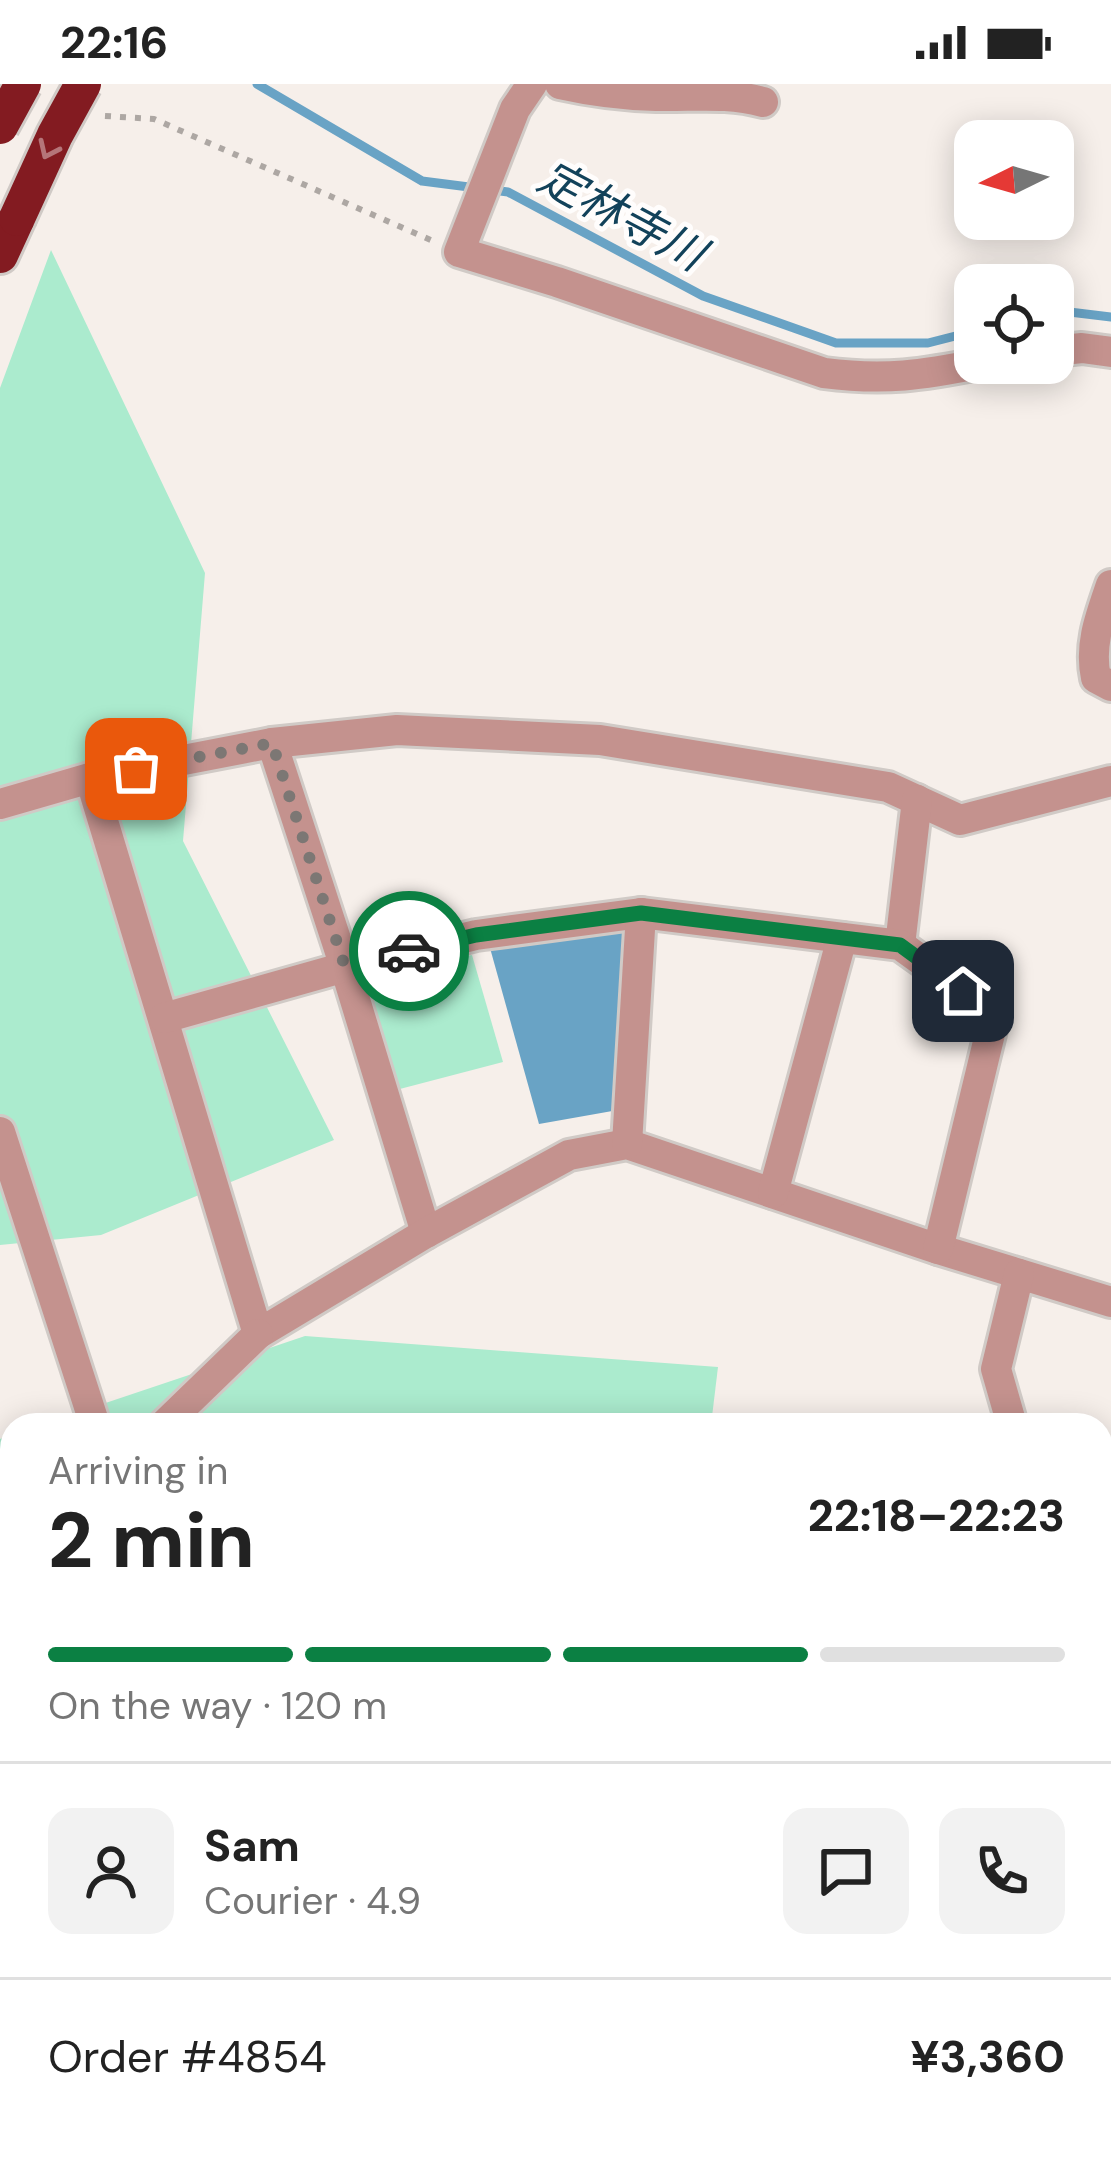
<!DOCTYPE html>
<html lang="en">
<head>
<meta charset="utf-8">
<style>
  :root { --surface:#fff; --page:#f2f2f2; --text:#222; --muted:#767676; --line:#e0e0e0; --accent:#0b8043 }
  body { margin:0; font-family:"DM Sans","Noto Sans JP",sans-serif; background:var(--page); color:var(--text); height:100vh; display:flex; flex-direction:column; font-size:45px; white-space:nowrap }
  * { box-sizing:border-box; margin:0 }
  p { font-size:39px; color:var(--muted) }
  .icon { flex:none; width:66px; height:66px; fill:none; stroke:currentColor; stroke-width:2; stroke-linecap:round; stroke-linejoin:round }
  .map { position:relative; flex:1; overflow:hidden }
  .side { position:absolute; left:0px; top:1329px; width:1113px; height:747px; display:flex; flex-direction:column; background:var(--surface); border-radius:36px 36px 0 0; box-shadow:0 6px 30px #0003 }
  .side>* { flex:none }
  .needle { width:78px; rotate:265deg }
  .controls { position:absolute; left:954px; top:36px; display:grid; gap:24px }
  .controls a { display:grid; place-items:center; width:120px; height:120px; border-radius:24px; background:var(--surface); box-shadow:0 6px 30px #0003; font-size:60px }
  .pin { position:absolute; display:grid; place-items:center; width:102px; height:102px; color:#fff; margin:-51px; border-radius:24px; box-shadow:0 6px 18px #0006 }
  .courier { position:absolute; display:grid; place-items:center; width:120px; height:120px; margin:-60px; border:9px solid #0b8043; border-radius:50%; background:#fff; color:#222; box-shadow:0 3px 15px #0007 }
  .summary em { font-style:normal; font-weight:800 }
  .summary div { display:flex; flex-direction:column-reverse }
  .summary { display:flex; align-items:center; justify-content:space-between; height:204px; padding:0 48px }
  h1 { font-size:78px; font-weight:800; line-height:90px }
  .bar { display:grid; grid-template-columns:repeat(4,1fr); gap:18px 12px; align-content:center; height:144px; padding:0 48px }
  .bar i { height:15px; border-radius:9px; background:var(--line) }
  .bar .selected { background:var(--accent) }
  .bar p { grid-column:span 4 }
  .line { display:flex; align-items:center; gap:30px; padding:0 48px; border-top:3px solid var(--line) }
  .line div { flex:1 }
  .round { display:grid; place-items:center; flex:none; width:126px; height:126px; border-radius:24px; background:var(--page) }
  .status { display:flex; justify-content:space-between; align-items:center; height:84px; padding:0 60px; background:var(--surface); direction:ltr }
  .status svg { height:33px; fill:currentColor }
  .map>svg:first-child { display:block }
  .green { fill:#abebce }
  .water { fill:#69a3c5 }
  .lines { fill:none; stroke-linecap:round; stroke-linejoin:round }
  .stream { stroke:#69a3c5; stroke-width:9 }
  .minor-casing { stroke:#d0cac6; stroke-width:36 }
  .highway-casing { stroke:#d0cac6; stroke-width:42 }
  .path { stroke:#ada7a3; stroke-width:6; stroke-dasharray:6 9; stroke-linecap:butt }
  .minor { stroke:#c4928e; stroke-width:30 }
  .highway { stroke:#831b21; stroke-width:36 }
  .highway-bridge-casing { stroke:#d0cac6; stroke-width:42; stroke-linecap:butt }
  .highway-bridge { stroke:#831b21; stroke-width:36 }
  .oneway { stroke:#b57579 }
  .done { stroke:#7c7774; stroke-width:12; stroke-dasharray:0 21.6 }
  .route { stroke:#0b8043; stroke-width:15 }
  .labels { text-anchor:middle; stroke-width:10; stroke-linejoin:round; paint-order:stroke }
  .water-label { font-size:45px; font-style:italic; fill:#12425a; stroke:#fffdfc }
</style>
</head>
<body>
<div class="status"><b>22:16</b><svg viewBox="0 0 49 12"><path d="M0 12V9h3v3zM5 12V6h3v6zM10 12V3h3v9zM15 12V0h3v12zM26 1h20v11H26zM47 4h2v5h-2z"/></svg></div>
<div class="map">
<svg width="1111" height="2075" viewBox="0 0 1111 2075">
  <rect width="100%" height="100%" fill="#f6efea"/>
  <g class="green">
    <polygon points="51,166 205,489 183,757 334,1056 101,1151 0,1161 0,304"/>
    <polygon points="472,871 503,978 396,1006 358,890"/>
    <polygon points="305,1252 718,1283 711,1341 40,1341"/>
    <polygon points="12,1350 12,2064 683,2064 709,2075 0,2075 0,1355"/>
  </g>
  <polygon class="water" points="630,841 618,1026 539,1040 490,864"/>
  <g class="lines">
    <g class="stream">
      <polyline points="257,0 422,97 508,108 703,212 836,259 928,259 975,247"/>
      <polyline points="1053,226 1111,233"/>
    </g>
    <defs>
      <g id="minor">
        <path d="M532 0 515 25 459 168 557 198 824 289C886 297 922 291 983 279"/>
        <path d="M560 0C591 7 624 11 656 12 693 13 727 8 763 18"/>
        <polyline points="1053,267 1082,264 1111,268"/>
        <path d="M1111 501C1100 533 1089 561 1096 594L1111 602"/>
        <polyline points="272,659 345,883 426,1149"/>
        <polyline points="90,694 258,1250 426,1149 569,1071 627,1060 938,1165 1111,1218"/>
        <polyline points="0,720 90,694 272,659 397,646 600,656 888,703 960,736 1111,697"/>
        <polyline points="900,861 917,716"/>
        <polyline points="164,934 345,883 476,851 641,829 900,861 995,929 938,1165"/>
        <polyline points="0,1048 95,1341"/>
        <polyline points="627,1060 641,829"/>
        <polyline points="773,1109 842,854"/>
        <polyline points="164,1341 258,1250"/>
        <polyline points="1012,1341 996,1285 1019,1190"/>
        <polyline points="0,1594 12,1567"/>
        <polyline points="0,1623 11,1640"/>
        <polyline points="1101,1744 1111,1717"/>
      </g>
      <polyline id="highway" points="0,171 17,134"/>
    </defs>
    <use href="#minor" class="minor-casing"/>
    <use href="#highway" class="highway-casing"/>
    <polyline class="path" points="105,32 154,35 433,157"/>
    <use href="#minor" class="minor"/>
    <use href="#highway" class="highway"/>
    <defs>
      <g id="highway-bridge">
        <polyline points="0,42 23,0"/>
        <polyline points="17,134 55,51 83,0"/>
      </g>
    </defs>
    <use href="#highway-bridge" class="highway-bridge-casing"/>
    <use href="#highway-bridge" class="highway-bridge"/>
  </g>
  <defs><path id="oneway-chevron" d="M-2-3.5L2.5 0L-2 3.5" fill="none" stroke-width="1.6" stroke-linecap="round" stroke-linejoin="round" transform="scale(3)"/></defs>
  <use class="oneway" href="#oneway-chevron" transform="translate(48 66) rotate(115)"/>
  <g class="lines">
    <polyline class="done" points="136,685 272,659 345,883 409,867"/>
    <polyline class="route" points="409,867 476,851 641,829 900,861 963,907"/>
  </g>
  <g class="labels">
    <g class="water-label">
      <text transform="translate(622 131) rotate(28)" y="16">定林寺川</text>
    </g>
  </g>
</svg>
<div class="controls">
<a><svg class="needle" viewBox="-14 -14 28 28"><path d="M0-13l5 13h-10z" fill="#e53935"/><path d="M0 13l5-13h-10z" fill="#767676"/></svg></a>
<a><svg class="icon" aria-label="locate" viewBox="0 0 24 24"><circle cx="12" cy="12" r="6"/><path d="M12 2v4M12 18v4M2 12h4M18 12h4"/></svg></a>
</div>
<div class="pin" style="left:136px;top:685px;background:#ea580c"><svg class="icon" aria-label="bag" viewBox="0 0 24 24"><path d="M5 8h14l-1 12H6zM9 8a3 3 0 0 1 6 0"/></svg></div>
<div class="pin" style="left:963px;top:907px;background:#1f2937"><svg class="icon" aria-label="home" viewBox="0 0 24 24"><path d="M3 11l9-7 9 7M6 9v11h12V9"/></svg></div>
<div class="courier" style="left:409px;top:867px"><svg class="icon" aria-label="car" viewBox="0 0 24 24"><path d="M5 17H2v-5l4-1 3-4h7l3 4 3 1v5h-3M9 17h6M6 11h13"/><circle cx="7" cy="17" r="2"/><circle cx="17" cy="17" r="2"/></svg></div>
<section class="side">
<div class="summary"><div><h1>2 min</h1><p>Arriving in</p></div><em>22:18–22:23</em></div>
<div class="bar"><i class="selected"></i><i class="selected"></i><i class="selected"></i><i></i><p>On the way · 120 m</p></div>
<div class="line" style="height:216px"><a class="round"><svg class="icon" aria-label="person" viewBox="0 0 24 24"><circle cx="12" cy="8" r="4"/><path d="M4 21q1-7 8-7t8 7"/></svg></a><div><b>Sam</b><p>Courier · 4.9</p></div><a class="round"><svg class="icon" aria-label="chat" viewBox="0 0 24 24"><path d="M4 5h16v11H9l-5 4z"/></svg></a><a class="round"><svg class="icon" aria-label="phone" viewBox="0 0 24 24"><path d="M5 4h4l2 5-3 2q2 4 5 5l2-3 5 2v4C11 20 4 13 5 4z"/></svg></a></div>
<div class="line" style="height:156px"><div>Order #4854</div><b>¥3,360</b></div>
</section>
</div>
</body>
</html>
